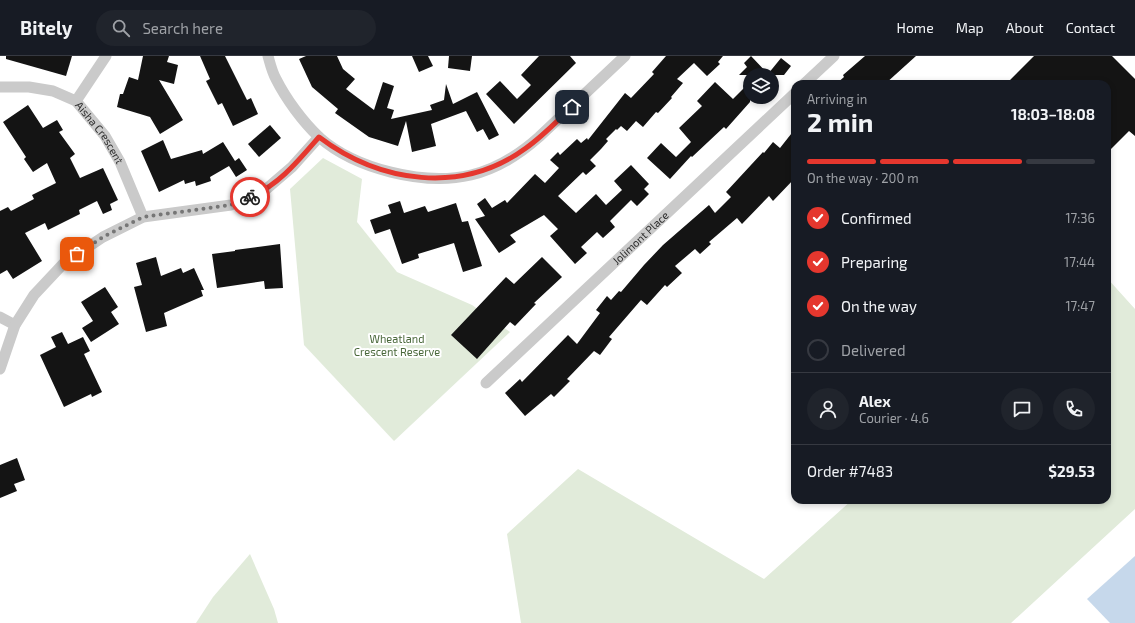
<!DOCTYPE html>
<html lang="en">
<head>
<meta charset="utf-8">
<style>
  :root { --surface:#171b24; --page:#20242c; --text:#f1f3f6; --muted:#9ea1a6; --line:#363941; --accent:#e5372e }
  body { margin:0; font-family:"Exo 2",sans-serif; background:var(--page); color:var(--text); height:100vh; display:flex; flex-direction:column; font-size:15px; white-space:nowrap }
  * { box-sizing:border-box; margin:0 }
  p { font-size:13px; color:var(--muted) }
  .icon { flex:none; width:22px; height:22px; fill:none; stroke:currentColor; stroke-width:2; stroke-linecap:round; stroke-linejoin:round }
  .map { position:relative; flex:1; overflow:hidden }
  .drawer { position:absolute; left:791px; top:24px; width:320px; height:424px; display:flex; flex-direction:column; background:var(--surface); border-radius:12px; box-shadow:0 2px 6px #0003 }
  .drawer>* { flex:none }
  .tools { position:absolute; left:743px; top:12px; display:grid; gap:8px }
  .tools a { display:grid; place-items:center; width:36px; height:36px; border-radius:50%; background:var(--surface); box-shadow:0 2px 6px #0003; font-size:20px }
  .pin { position:absolute; display:grid; place-items:center; width:34px; height:34px; color:#fff; margin:-17px; border-radius:8px; box-shadow:0 2px 6px #0006 }
  .courier { position:absolute; display:grid; place-items:center; width:40px; height:40px; margin:-20px; border:3px solid #e5372e; border-radius:50%; background:#fff; color:#222; box-shadow:0 1px 5px #0007 }
  .headline em { font-style:normal; font-weight:700 }
  .headline div { display:flex; flex-direction:column-reverse }
  .headline { display:flex; align-items:center; justify-content:space-between; height:68px; padding:0 16px }
  h1 { font-size:26px; font-weight:700; line-height:30px }
  .bar { display:grid; grid-template-columns:repeat(4,1fr); gap:6px 4px; align-content:center; height:48px; padding:0 16px }
  .bar i { height:5px; border-radius:3px; background:var(--line) }
  .bar .current { background:var(--accent) }
  .bar p { grid-column:span 4 }
  .line { display:flex; align-items:center; gap:10px; padding:0 16px; border-top:1px solid var(--line) }
  .line div { flex:1 }
  .round { display:grid; place-items:center; flex:none; width:42px; height:42px; border-radius:21px; background:var(--page) }
  ol { padding:0 16px; list-style:none }
  li { display:flex; align-items:center; gap:12px; height:44px }
  li p { margin-inline-start:auto }
  li .icon { padding:4px; border-radius:50%; background:var(--accent); color:#fff; stroke-width:4 }
  li:last-child { color:var(--muted) }
  li i { width:22px; height:22px; border:2px solid var(--line); border-radius:50% }
  header { display:flex; align-items:center; gap:24px; box-sizing:border-box; height:56px; padding:0 20px; background:var(--surface); border-bottom:1px solid var(--line) }
  header strong { font-size:19px }
  nav { display:flex; gap:22px; margin-inline-start:auto; font-size:14px }
  .search { width:280px; height:36px; background:var(--page); display:flex; align-items:center; gap:10px; box-sizing:border-box; padding:0 14px; border-radius:22px; color:var(--muted); font-size:15px }
  .map>svg:first-child { display:block }
  .green { fill:#e1ebda }
  .water { fill:#c6d8eb }
  .building { fill:#141414 }
  .lines { fill:none; stroke-linecap:round; stroke-linejoin:round }
  .street { stroke:#cacaca; stroke-width:11 }
  .done { stroke:#767676; stroke-width:4; stroke-dasharray:0 7.2 }
  .route { stroke:#e5372e; stroke-width:5 }
  .labels { text-anchor:middle; stroke-width:4; stroke-linejoin:round; paint-order:stroke }
  .street-label { font-size:11px; fill:#2d2d2d; stroke:#fff }
  .park-label { font-size:11px; fill:#4a683b; stroke:#fff }
</style>
</head>
<body>
<header>
<strong>Bitely</strong>
<div class="search"><svg class="icon" aria-label="search" viewBox="0 0 24 24"><circle cx="10" cy="10" r="6"/><path d="M15 15l6 6"/></svg>Search here</div>
<nav><a>Home</a><a>Map</a><a>About</a><a>Contact</a></nav>
</header>
<div class="map">
<svg width="1135" height="567" viewBox="0 0 1135 567">
  <rect width="100%" height="100%" fill="#fff"/>
  <g class="green">
    <polygon points="323,102 362,123 357,166 397,216 472,249 510,276 394,385 304,289 290,133"/>
    <polygon points="1107,222 1135,253 1135,453 1011,567 521,567 507,478 578,413 764,523 852,444 1107,444"/>
    <polygon points="250,498 274,553 278,567 196,567 213,541"/>
  </g>
  <polygon class="water" points="1135,500 1135,567 1110,567 1087,543"/>
  <g class="building">
    <polygon points="6,0 72,0 66,20 6,3"/>
    <polygon points="143,0 169,0 167,6 178,9 174,28 159,24 183,64 160,78 150,61 117,51 120,38 123,38 129,21 138,24"/>
    <polygon points="200,0 225,0 247,44 251,42 258,58 233,70 222,47 218,49 206,25 210,23"/>
    <polygon points="306,0 337,0 343,13 355,23 346,33 374,54 383,26 394,30 387,52 394,54 391,63 432,54 430,49 444,44 446,28 453,48 477,36 499,79 489,84 483,73 477,76 466,55 431,68 436,90 412,96 406,65 398,90 369,81 335,57 338,53 312,31 299,3"/>
    <polygon points="412,0 428,0 433,10 419,16"/>
    <polygon points="449,0 472,0 470,15 448,12"/>
    <polygon points="539,0 570,0 576,7 514,68 486,38 500,25 517,43 531,29 521,19"/>
    <polygon points="666,0 723,0 718,6 720,8 707,20 694,7 677,23 683,27 671,41 672,42 658,57 656,56 643,71 636,65 627,75 621,70 617,74 616,73 606,83 608,85 601,93 590,104 596,110 586,119 583,116 558,140 576,157 596,138 606,149 622,134 614,125 631,109 649,128 644,133 649,138 637,150 631,144 610,165 615,171 603,182 597,176 581,191 587,197 575,208 550,180 558,173 544,159 510,179 516,186 499,197 475,163 485,160 477,148 485,142 492,152 505,144 507,147 535,118 545,127 559,112 550,104 558,96 560,99 577,83 581,87 587,82 588,84 625,37 631,42 654,18 652,16"/>
    <polygon points="751,0 768,18 781,2 791,10 784,19 739,19 747,11 744,7"/>
    <polygon points="865,0 916,0 885,28 836,28 844,21 843,19"/>
    <polygon points="1034,0 1112,0 1135,23 1135,80 1129,75 1107,97 1107,28 1006,28"/>
    <polygon points="715,26 733,43 750,26 750,46 726,73 724,71 692,101 691,100 670,123 647,102 661,87 676,101 691,86 679,72 702,50 697,45"/>
    <polygon points="28,49 43,72 57,64 63,74 59,76 75,98 70,102 80,122 103,112 118,144 110,148 112,154 103,158 97,145 79,154 80,158 48,174 45,167 25,177 42,205 13,223 7,214 0,218 0,155 8,151 11,155 34,143 32,139 56,127 47,107 33,116 24,103 26,101 3,66"/>
    <polygon points="270,69 281,82 259,101 248,88"/>
    <polygon points="795,73 795,122 773,145 769,140 742,168 737,162 709,186 711,188 700,198 695,193 675,210 682,217 667,231 665,229 647,249 641,244 609,281 612,283 600,299 594,295 567,323 570,325 554,341 551,338 525,360 505,337 520,323 522,326 568,279 577,288 600,257 596,254 607,240 611,244 619,235 621,236 644,209 663,189 709,149 715,157 731,141 726,136 763,96 764,97 773,86 780,92"/>
    <polygon points="163,84 171,103 202,94 203,98 223,86 235,105 239,102 247,114 236,121 229,110 210,121 211,125 196,130 195,125 185,128 184,124 159,136 141,95"/>
    <polygon points="400,145 404,157 425,150 428,156 456,147 462,166 468,165 482,210 463,216 454,187 418,198 419,202 402,208 390,173 375,178 370,164 391,157 388,149"/>
    <polygon points="280,188 283,232 265,233 264,225 217,232 212,198 235,195 235,194"/>
    <polygon points="156,201 161,220 181,212 183,217 194,212 204,234 201,234 203,240 164,257 167,270 146,276 134,231 142,229 136,207"/>
    <polygon points="542,201 562,221 534,247 536,248 515,270 510,266 477,303 451,279 506,221 514,228"/>
    <polygon points="105,231 118,251 111,256 119,268 91,286 82,272 93,265 81,246"/>
    <polygon points="62,276 68,288 83,281 90,295 84,298 102,336 92,341 91,338 64,351 40,299 56,291 51,281"/>
    <polygon points="17,402 25,424 14,428 17,435 0,442 0,409"/>
  </g>
  <g class="lines">
    <g class="street">
      <path d="M268 0C270 7 272 16 276 23 286 43 303 66 319 81 355 113 424 130 471 119 496 113 520 98 539 81L625 0"/>
      <polyline points="804,28 834,0"/>
      <path id="s1" d="M0 31H29L53 35 76 45 105 80 120 106 143 161"/>
      <polyline points="76,45 106,0"/>
      <polyline points="0,261 15,269"/>
      <polyline points="0,313 15,269 34,239 64,207 103,181 143,161 231,149 264,135 292,111 319,81"/>
      <path id="s2" d="M486 327 795 37"/>
    </g>
  </g>
  <g class="lines">
    <polyline class="done" points="77,198 103,181 143,161 231,149 250,141"/>
    <path class="route" d="M250 141C279 129 299 104 319 81 380 127 462 139 526 92 543 80 557 65 572 51"/>
  </g>
  <g class="labels">
    <g class="street-label">
      <text dy="4" stroke="none"><textPath href="#s1" startOffset="118">Aisha Crescent</textPath></text>
      <text dy="4" stroke="none"><textPath href="#s2" startOffset="212">Jolimont Place</textPath></text>
    </g>
    <g class="park-label">
      <text x="397" y="287">Wheatland<tspan x="397" dy="13">Crescent Reserve</tspan></text>
    </g>
  </g>
</svg>
<div class="tools">
<a><svg class="icon" aria-label="layers" viewBox="0 0 24 24"><path d="M12 4l9 5-9 5-9-5zM3 14l9 5 9-5"/></svg></a>
</div>
<div class="pin" style="left:77px;top:198px;background:#ea580c"><svg class="icon" aria-label="bag" viewBox="0 0 24 24"><path d="M5 8h14l-1 12H6zM9 8a3 3 0 0 1 6 0"/></svg></div>
<div class="pin" style="left:572px;top:51px;background:#1f2937"><svg class="icon" aria-label="home" viewBox="0 0 24 24"><path d="M3 11l9-7 9 7M6 9v11h12V9"/></svg></div>
<div class="courier" style="left:250px;top:141px"><svg class="icon" aria-label="bike" viewBox="0 0 24 24"><circle cx="6" cy="16" r="4"/><circle cx="18" cy="16" r="4"/><path d="M6 16l4-8h5l3 8M10 8l3 8H6M13 5h3"/></svg></div>
<section class="drawer">
<div class="headline"><div><h1>2 min</h1><p>Arriving in</p></div><em>18:03–18:08</em></div>
<div class="bar"><i class="current"></i><i class="current"></i><i class="current"></i><i></i><p>On the way · 200 m</p></div>
<ol>
<li><svg class="icon" aria-label="check" viewBox="0 0 24 24"><path d="M5 12l5 5 9-10"/></svg>Confirmed<p>17:36</p></li>
<li><svg class="icon" aria-label="check" viewBox="0 0 24 24"><path d="M5 12l5 5 9-10"/></svg>Preparing<p>17:44</p></li>
<li><svg class="icon" aria-label="check" viewBox="0 0 24 24"><path d="M5 12l5 5 9-10"/></svg>On the way<p>17:47</p></li>
<li><i></i>Delivered</li>
</ol>
<div class="line" style="height:72px"><a class="round"><svg class="icon" aria-label="person" viewBox="0 0 24 24"><circle cx="12" cy="8" r="4"/><path d="M4 21q1-7 8-7t8 7"/></svg></a><div><b>Alex</b><p>Courier · 4.6</p></div><a class="round"><svg class="icon" aria-label="chat" viewBox="0 0 24 24"><path d="M4 5h16v11H9l-5 4z"/></svg></a><a class="round"><svg class="icon" aria-label="phone" viewBox="0 0 24 24"><path d="M5 4h4l2 5-3 2q2 4 5 5l2-3 5 2v4C11 20 4 13 5 4z"/></svg></a></div>
<div class="line" style="height:52px"><div>Order #7483</div><b>$29.53</b></div>
</section>
</div>
</body>
</html>
